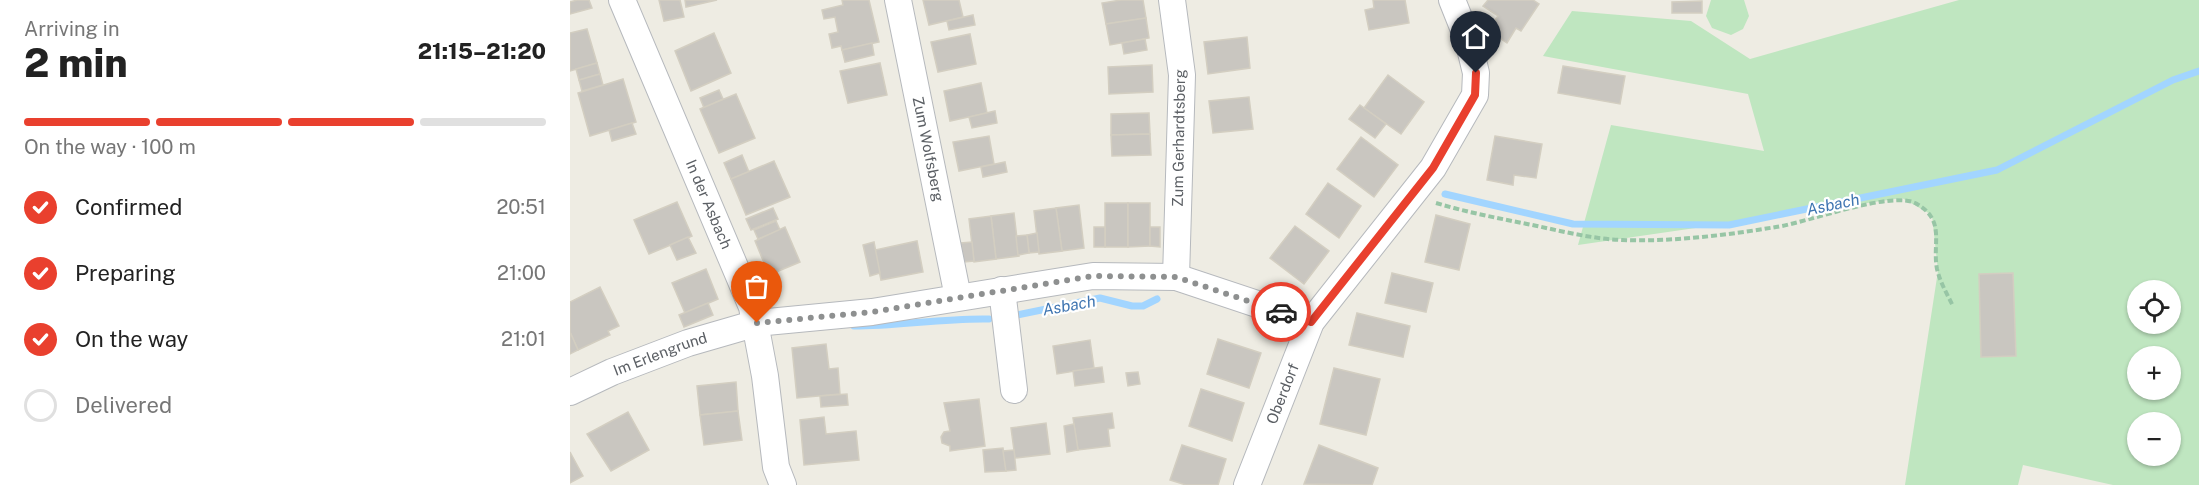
<!DOCTYPE html>
<html lang="en">
<head>
<meta charset="utf-8">
<style>
  :root { --surface:#fff; --page:#f6f6f6; --text:#222; --muted:#767676; --line:#e0e0e0; --accent:#e9402e }
  body { margin:0; font-family:"Public Sans",sans-serif; background:var(--page); color:var(--text); height:100vh; display:flex; flex-direction:column; font-size:22px; white-space:nowrap }
  * { box-sizing:border-box; margin:0 }
  p { font-size:20px; color:var(--muted) }
  .icon { flex:none; width:33px; height:33px; fill:none; stroke:currentColor; stroke-width:2; stroke-linecap:round; stroke-linejoin:round }
  .map { position:relative; flex:1; overflow:hidden }
  .sheet { display:flex; flex-direction:column; background:var(--surface); width:570px }
  .sheet>* { flex:none }
  .buttons { position:absolute; left:1557px; top:280px; display:grid; gap:12px }
  .buttons a { display:grid; place-items:center; width:54px; height:54px; border-radius:50%; background:var(--surface); box-shadow:0 2px 4px #0004; font-size:30px }
  .pin { position:absolute; display:grid; place-items:center; width:51px; height:51px; color:#fff; margin:-62px -26px; border-radius:50% 50% 50% 0; rotate:-45deg; box-shadow:0 0 6px #0007 }
  .pin .icon { rotate:45deg }
  .courier { position:absolute; display:grid; place-items:center; width:60px; height:60px; margin:-30px; border:4px solid #e9402e; border-radius:50%; background:#fff; color:#222; box-shadow:0 2px 8px #0007 }
  .overview em { font-style:normal; font-weight:800 }
  .overview div { display:flex; flex-direction:column-reverse }
  .overview { display:flex; align-items:center; justify-content:space-between; height:102px; padding:0 24px }
  h1 { font-size:39px; font-weight:800; line-height:45px }
  .bar { display:grid; grid-template-columns:repeat(4,1fr); gap:9px 6px; align-content:center; height:72px; padding:0 24px }
  .bar i { height:8px; border-radius:4px; background:var(--line) }
  .bar .active { background:var(--accent) }
  .bar p { grid-column:span 4 }
  ol { padding:0 24px; list-style:none }
  li { display:flex; align-items:center; gap:18px; height:66px }
  li p { margin-inline-start:auto }
  li .icon { padding:6px; border-radius:50%; background:var(--accent); color:#fff; stroke-width:4 }
  li:last-child { color:var(--muted) }
  li i { width:33px; height:33px; border:3px solid var(--line); border-radius:50% }
  main { display:flex; flex:1; min-height:0 }
  .map>svg:first-child { display:block }
  .green { fill:#bfe6c0; fill-rule:evenodd }
  .lines { fill:none; stroke-linecap:round; stroke-linejoin:round }
  .stream { stroke:#a2d5ff; stroke-width:7 }
  .building { fill:#c9c6c0; stroke:#d3cec1; stroke-width:1.5 }
  .minor-casing { stroke:#b6b9bd; stroke-width:28 }
  .path { stroke:#97c5a5; stroke-width:4; stroke-dasharray:6 3; stroke-linecap:butt }
  .minor { stroke:#fff; stroke-width:26 }
  .done { stroke:#8e9090; stroke-width:6; stroke-dasharray:0 10.8 }
  .route { stroke:#e9402e; stroke-width:8 }
  .labels { text-anchor:middle; stroke-width:4.5; stroke-linejoin:round; paint-order:stroke }
  .street-label { font-size:15px; fill:#5b5f64; stroke:#fff }
  .water-label { font-size:16px; font-style:italic; fill:#3f75b1; stroke:#fff }
</style>
</head>
<body>
<main>
<section class="sheet">
<div class="overview"><div><h1>2 min</h1><p>Arriving in</p></div><em>21:15–21:20</em></div>
<div class="bar"><i class="active"></i><i class="active"></i><i class="active"></i><i></i><p>On the way · 100 m</p></div>
<ol>
<li><svg class="icon" aria-label="check" viewBox="0 0 24 24"><path d="M5 12l5 5 9-10"/></svg>Confirmed<p>20:51</p></li>
<li><svg class="icon" aria-label="check" viewBox="0 0 24 24"><path d="M5 12l5 5 9-10"/></svg>Preparing<p>21:00</p></li>
<li><svg class="icon" aria-label="check" viewBox="0 0 24 24"><path d="M5 12l5 5 9-10"/></svg>On the way<p>21:01</p></li>
<li><i></i>Delivered</li>
</ol>
</section>
<div class="map">
<svg width="1629" height="485" viewBox="0 0 1629 485">
  <rect width="100%" height="100%" fill="#eeece3"/>
  <g class="green">
    <polygon points="1141,0 1174,0 1179,16 1173,29 1161,35 1142,28 1136,16"/>
    <path d="M1389 0H1629V485H1543L1453 465 1448 485H1335L1368 271 1362 215 1332 198 1008 245 1041 125 1194 151 1178 94 973 56 1002 11 1121 21 1180 59ZM1568 291H1600V324H1568ZM1568 357H1600V390H1568ZM1568 423H1600V456H1568Z"/>
  </g>
  <g class="lines">
    <g class="stream">
      <polyline points="875,194 1003,224 1159,225 1427,170 1603,80 1629,71"/>
      <polyline points="447,315 530,298 562,306 573,306 587,299"/>
      <path d="M284 326C329 326 373 318 419 319"/>
    </g>
  </g>
  <g class="building">
    <polygon points="7,0 19,0 22,8 0,14 0,2"/>
    <polygon points="89,0 110,0 114,17 94,21"/>
    <polygon points="115,0 147,0 116,7"/>
    <polygon points="272,0 299,0 309,42 272,50 271,46 262,48 259,34 268,32 265,17 254,19 252,10 273,5"/>
    <polygon points="353,0 389,0 393,17 359,25"/>
    <polygon points="551,0 573,0 576,18 536,24 532,3"/>
    <polygon points="803,0 835,0 839,23 799,30 795,10 804,8"/>
    <polygon points="918,0 963,0 969,4 951,31 946,28 937,43 918,30 928,16 913,6"/>
    <polygon points="1132,1 1132,13 1102,13 1102,2"/>
    <polygon points="403,15 405,25 379,30 377,21"/>
    <polygon points="576,18 579,38 540,45 536,24"/>
    <polygon points="17,29 27,63 0,71 0,33"/>
    <polygon points="144,33 161,73 121,91 105,51"/>
    <polygon points="400,34 406,64 368,72 361,42"/>
    <polygon points="677,37 680,68 638,74 634,42"/>
    <polygon points="575,39 577,50 554,54 552,43"/>
    <polygon points="302,43 304,55 275,62 272,50"/>
    <polygon points="27,63 30,74 9,80 6,69"/>
    <polygon points="310,63 317,95 278,103 270,71"/>
    <polygon points="582,65 583,92 539,94 538,67"/>
    <polygon points="993,66 1055,76 1050,104 988,93"/>
    <polygon points="30,74 33,85 12,91 9,80"/>
    <polygon points="818,75 854,102 831,134 794,108"/>
    <polygon points="53,79 66,122 20,136 8,93"/>
    <polygon points="411,83 417,113 380,121 374,91"/>
    <polygon points="149,90 153,99 134,108 130,98"/>
    <polygon points="166,94 185,138 149,153 130,109"/>
    <polygon points="679,97 683,129 643,133 639,101"/>
    <polygon points="790,105 816,124 805,138 779,119"/>
    <polygon points="425,111 427,123 402,128 399,117"/>
    <polygon points="579,113 580,134 541,135 541,114"/>
    <polygon points="62,123 66,134 42,141 39,130"/>
    <polygon points="580,134 581,155 542,156 541,135"/>
    <polygon points="419,136 424,164 389,171 383,142"/>
    <polygon points="925,136 972,144 966,178 944,175 943,185 917,180"/>
    <polygon points="791,137 828,165 804,197 767,169"/>
    <polygon points="172,155 179,172 161,179 154,163"/>
    <polygon points="204,161 220,197 176,215 161,179"/>
    <polygon points="435,162 437,172 413,177 411,167"/>
    <polygon points="758,183 791,206 769,238 736,214"/>
    <polygon points="107,202 122,236 79,254 64,220"/>
    <rect x="535" y="203" width="23" height="44"/>
    <polygon points="558,203 580,203 580,246 558,247"/>
    <polygon points="509,205 514,248 492,251 486,208"/>
    <polygon points="203,208 208,219 181,230 176,219"/>
    <polygon points="486,208 492,251 469,254 464,211"/>
    <polygon points="444,213 449,256 426,259 421,216"/>
    <polygon points="866,215 900,224 889,270 855,262"/>
    <polygon points="421,216 426,259 404,262 399,219"/>
    <polygon points="206,221 210,230 188,239 184,230"/>
    <polygon points="725,226 759,251 734,284 700,258"/>
    <polygon points="215,227 230,262 199,275 185,241"/>
    <rect x="524" y="227" width="11" height="20"/>
    <polygon points="580,227 590,227 590,247 580,246"/>
    <polygon points="467,233 469,252 459,253 457,235"/>
    <polygon points="457,235 459,253 448,255 446,236"/>
    <polygon points="118,237 126,253 107,260 100,245"/>
    <polygon points="347,241 353,272 311,280 305,250"/>
    <polygon points="304,242 310,273 300,276 293,245"/>
    <polygon points="402,242 404,261 394,262 391,243"/>
    <polygon points="136,269 148,299 115,313 102,283"/>
    <polygon points="822,273 863,283 856,312 815,303"/>
    <polygon points="1443,273 1446,356 1411,357 1409,274"/>
    <polygon points="30,287 49,326 38,331 40,335 8,350 0,332 0,302"/>
    <polygon points="138,303 143,315 114,327 109,315"/>
    <polygon points="787,313 840,326 833,357 779,345"/>
    <polygon points="0,332 8,350 0,354"/>
    <polygon points="648,339 691,353 679,388 637,374"/>
    <polygon points="520,340 524,368 487,374 483,346"/>
    <polygon points="256,344 259,369 268,368 270,394 227,398 222,348"/>
    <polygon points="532,367 534,382 505,386 503,371"/>
    <polygon points="764,368 810,379 796,435 750,424"/>
    <polygon points="568,372 570,384 558,386 556,373"/>
    <polygon points="166,382 168,411 130,415 127,386"/>
    <polygon points="631,389 674,403 662,441 619,426"/>
    <polygon points="277,394 278,405 251,407 250,396"/>
    <polygon points="409,399 415,446 380,451 380,446 372,443 371,437 374,432 380,431 374,403"/>
    <polygon points="168,411 172,440 134,445 130,415"/>
    <polygon points="58,412 79,450 41,471 17,434"/>
    <polygon points="542,413 544,428 538,429 540,446 508,450 503,418"/>
    <polygon points="254,417 256,434 286,431 289,460 234,465 230,420"/>
    <polygon points="476,423 480,454 445,458 441,428"/>
    <polygon points="504,424 508,450 497,452 494,426"/>
    <polygon points="612,445 656,459 648,485 616,485 600,480"/>
    <polygon points="749,445 808,468 802,485 734,484"/>
    <polygon points="433,448 436,471 415,472 413,450"/>
    <polygon points="444,450 446,470 436,471 433,451"/>
    <polygon points="0,452 13,476 0,483"/>
  </g>
  <g class="lines">
    <defs>
      <g id="minor">
        <path id="s1" d="M52 0 182 307 195 376 206 467 213 485"/>
        <path id="s2" d="M328 0 388 297"/>
        <polyline points="602,0 612,75 606,277"/>
        <polyline points="432,290 444,390"/>
        <path id="s3" d="M0 392 42 372 118 343 187 323 302 312 523 276 606 277 741 322"/>
        <path id="s4" d="M677 485 741 322 863 168 905 95 906 73 898 40 882 0"/>
      </g>
    </defs>
    <use href="#minor" class="minor-casing"/>
    <path class="path" d="M866 203C899 213 933 219 967 226 995 232 1024 239 1052 240 1102 242 1157 235 1206 227 1236 223 1324 189 1347 204 1376 221 1362 243 1367 269 1370 282 1377 294 1383 306"/>
    <use href="#minor" class="minor"/>
  </g>
  <g class="lines">
    <polyline class="done" points="187,323 302,312 523,276 606,277 711,312"/>
    <polyline class="route" points="711,312 741,322 863,168 905,95 906,73"/>
  </g>
  <g class="labels">
    <g class="street-label">
      <text transform="translate(609 138) rotate(-89)" y="5">Zum Gerhardtsberg</text>
      <text dy="5" stroke="none"><textPath href="#s2" startOffset="152">Zum Wolfsberg</textPath></text>
      <text dy="5" stroke="none"><textPath href="#s1" startOffset="222">In der Asbach</textPath></text>
      <text dy="5" stroke="none"><textPath href="#s3" startOffset="98">Im Erlengrund</textPath></text>
      <text dy="5" stroke="none"><textPath href="#s4" startOffset="98">Oberdorf</textPath></text>
    </g>
    <g class="water-label">
      <text transform="translate(1263 204) rotate(-12)" y="6">Asbach</text>
      <text transform="translate(499 305) rotate(-10)" y="6">Asbach</text>
    </g>
  </g>
</svg>
<div class="buttons">
<a><svg class="icon" aria-label="locate" viewBox="0 0 24 24"><circle cx="12" cy="12" r="6"/><path d="M12 2v4M12 18v4M2 12h4M18 12h4"/></svg></a>
<a>+</a>
<a>−</a>
</div>
<div class="pin" style="left:187px;top:323px;background:#ea580c"><svg class="icon" aria-label="bag" viewBox="0 0 24 24"><path d="M5 8h14l-1 12H6zM9 8a3 3 0 0 1 6 0"/></svg></div>
<div class="pin" style="left:906px;top:73px;background:#1f2937"><svg class="icon" aria-label="home" viewBox="0 0 24 24"><path d="M3 11l9-7 9 7M6 9v11h12V9"/></svg></div>
<div class="courier" style="left:711px;top:312px"><svg class="icon" aria-label="car" viewBox="0 0 24 24"><path d="M5 17H2v-5l4-1 3-4h7l3 4 3 1v5h-3M9 17h6M6 11h13"/><circle cx="7" cy="17" r="2"/><circle cx="17" cy="17" r="2"/></svg></div>
</div>
</main>
</body>
</html>
